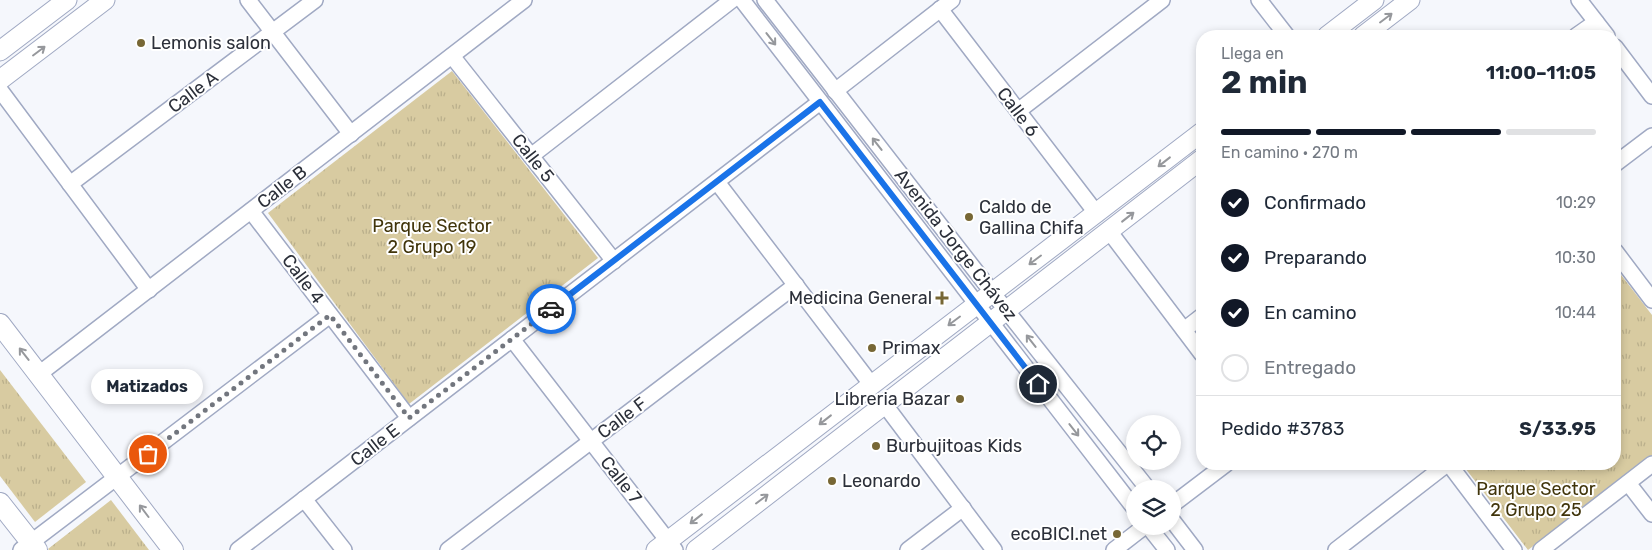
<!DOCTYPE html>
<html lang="es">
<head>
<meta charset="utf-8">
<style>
  :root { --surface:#fff; --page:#f2f2f3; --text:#1f2937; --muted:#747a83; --line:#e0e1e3; --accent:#111827 }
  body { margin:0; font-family:Rubik,sans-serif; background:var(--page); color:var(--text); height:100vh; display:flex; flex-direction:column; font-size:19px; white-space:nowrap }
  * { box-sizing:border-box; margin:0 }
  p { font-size:16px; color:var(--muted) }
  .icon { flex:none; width:28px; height:28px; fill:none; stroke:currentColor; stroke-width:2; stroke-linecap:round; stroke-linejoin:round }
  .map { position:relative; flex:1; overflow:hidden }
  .panel { position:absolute; left:1196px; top:30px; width:425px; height:440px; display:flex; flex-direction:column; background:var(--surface); border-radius:20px; box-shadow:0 2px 8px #0003 }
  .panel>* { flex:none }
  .fabs { position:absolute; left:1126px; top:415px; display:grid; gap:10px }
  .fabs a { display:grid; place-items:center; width:55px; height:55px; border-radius:50%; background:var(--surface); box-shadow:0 2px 8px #0003; font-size:25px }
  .pin { position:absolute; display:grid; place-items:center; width:42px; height:42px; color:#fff; margin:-21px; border:2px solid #fff; border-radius:50%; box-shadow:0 1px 5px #0007 }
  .courier { position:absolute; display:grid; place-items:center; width:50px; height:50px; margin:-25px; border:4px solid #1a73e8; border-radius:50%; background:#fff; color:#222; box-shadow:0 1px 6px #0007 }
  .bubble { position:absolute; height:35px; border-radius:18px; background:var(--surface); box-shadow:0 2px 8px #0003; font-size:16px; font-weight:700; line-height:35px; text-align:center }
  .head em { font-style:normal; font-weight:700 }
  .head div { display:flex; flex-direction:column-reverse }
  .head { display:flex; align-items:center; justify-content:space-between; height:85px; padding:0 25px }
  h1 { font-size:32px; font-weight:700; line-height:38px }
  .bar { display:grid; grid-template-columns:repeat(4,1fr); gap:8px 5px; align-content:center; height:60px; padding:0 25px }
  .bar i { height:6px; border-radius:4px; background:var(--line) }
  .bar .selected { background:var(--accent) }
  .bar p { grid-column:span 4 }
  .line { display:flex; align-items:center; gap:12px; padding:0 25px; border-top:1px solid var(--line) }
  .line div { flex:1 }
  ol { padding:0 25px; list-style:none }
  li { display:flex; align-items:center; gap:15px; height:55px }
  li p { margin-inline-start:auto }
  li .icon { padding:5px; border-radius:50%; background:var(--accent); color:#fff; stroke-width:4 }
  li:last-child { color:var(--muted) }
  li i { width:28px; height:28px; border:2px solid var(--line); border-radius:50% }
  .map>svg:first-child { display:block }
  .park { fill:url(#park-tufts) }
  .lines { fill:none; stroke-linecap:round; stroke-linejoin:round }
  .minor-casing { stroke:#a0a9c3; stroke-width:18 }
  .tertiary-casing { stroke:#a0a9c3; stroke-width:21 }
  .secondary-casing { stroke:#a0a9c3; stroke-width:22 }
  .minor { stroke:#fff; stroke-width:15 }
  .tertiary { stroke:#fff; stroke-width:19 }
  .secondary { stroke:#fff; stroke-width:20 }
  .oneway { stroke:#96989c }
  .done { stroke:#72767e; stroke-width:5; stroke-dasharray:0 9 }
  .route { stroke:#1a73e8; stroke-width:6 }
  .poi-dot { fill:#776735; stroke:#fff; stroke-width:2 }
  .labels { text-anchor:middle; stroke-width:4; stroke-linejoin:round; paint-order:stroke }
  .poi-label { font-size:18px; fill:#2c303a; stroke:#fff; text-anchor:start }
  .street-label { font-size:18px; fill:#2c303a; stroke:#fff }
  .park-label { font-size:18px; fill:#41350b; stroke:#fff }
</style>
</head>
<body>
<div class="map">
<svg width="1652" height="550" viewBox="0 0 1652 550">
  <defs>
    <pattern id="park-tufts" width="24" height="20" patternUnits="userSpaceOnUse" patternTransform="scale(1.25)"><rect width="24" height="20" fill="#d8cba1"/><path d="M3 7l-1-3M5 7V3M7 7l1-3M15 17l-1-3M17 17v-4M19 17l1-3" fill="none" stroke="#baaf8b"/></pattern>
  </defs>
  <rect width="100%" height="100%" fill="#f5f7fc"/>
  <g class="park">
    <polygon points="452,71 598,258 409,404 268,213"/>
    <polygon points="1615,267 1652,315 1652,455 1528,550 1462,464 1615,464"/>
    <polygon points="0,370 86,482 35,522 0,476"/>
    <polygon points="111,500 149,550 49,550 48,549"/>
  </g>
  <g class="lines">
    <defs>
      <g id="minor">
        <polyline points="248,0 351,134"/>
        <polyline points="742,0 1135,509"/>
        <polyline points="765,0 1006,310 1148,489"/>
        <polyline points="1259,0 1287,36"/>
        <polyline points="1579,0 1607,36"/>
        <polyline points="940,9 1097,214"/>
        <polyline points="1576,36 1596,22"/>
        <polyline points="1615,47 1652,96"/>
        <polyline points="452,56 614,261"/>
        <polyline points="0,90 149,290"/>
        <polyline points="835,91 952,0"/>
        <polyline points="1018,111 1162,0"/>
        <polyline points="531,156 732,0"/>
        <polyline points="1615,164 1652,136"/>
        <polyline points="717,182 871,384"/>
        <polyline points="70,184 315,0"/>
        <polyline points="251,211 409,418"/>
        <polyline points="1109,231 1202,354"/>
        <polyline points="1615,251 1652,300"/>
        <polyline points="1184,330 1202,316"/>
        <polyline points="512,339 675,550"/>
        <polyline points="39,374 524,0"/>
        <polyline points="885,405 994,550"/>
        <polyline points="1449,464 1514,550"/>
        <polyline points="1628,483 1652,514"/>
        <polyline points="304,499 344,550"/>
        <polyline points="1172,505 1226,464"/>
        <polyline points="1172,520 1195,550"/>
        <polyline points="1148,526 1167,550"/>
        <polyline points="21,550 330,315"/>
        <polyline points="238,550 820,102"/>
        <polyline points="448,550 796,285"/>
        <polyline points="908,550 963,508"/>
        <polyline points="1114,550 1145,526"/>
        <polyline points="1336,550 1447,464"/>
        <polyline points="1541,550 1652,464"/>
      </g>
      <g id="tertiary">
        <polyline points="1327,36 1374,0"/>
        <polyline points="1363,36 1410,0"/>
        <polyline points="0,51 67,0"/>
        <polyline points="0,80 105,0"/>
        <polyline points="656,550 1202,132"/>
        <polyline points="696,550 1202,159"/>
      </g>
      <g id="secondary">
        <polyline points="0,324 173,550"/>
        <polyline points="0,503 37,550"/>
      </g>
    </defs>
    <use href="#minor" class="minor-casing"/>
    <use href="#tertiary" class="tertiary-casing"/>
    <use href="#secondary" class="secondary-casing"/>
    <use href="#minor" class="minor"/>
    <use href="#tertiary" class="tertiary"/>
    <use href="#secondary" class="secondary"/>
  </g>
  <defs><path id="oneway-shaft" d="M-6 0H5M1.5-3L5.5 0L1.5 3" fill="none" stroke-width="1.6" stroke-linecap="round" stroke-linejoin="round" transform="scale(1.25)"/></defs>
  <g class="oneway">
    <use href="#oneway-shaft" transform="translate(1386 18) rotate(-37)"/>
    <use href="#oneway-shaft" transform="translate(771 39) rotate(52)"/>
    <use href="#oneway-shaft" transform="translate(39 51) rotate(-37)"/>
    <use href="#oneway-shaft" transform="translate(877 144) rotate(-128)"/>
    <use href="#oneway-shaft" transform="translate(1164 162) rotate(142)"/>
    <use href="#oneway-shaft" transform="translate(1128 217) rotate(-38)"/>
    <use href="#oneway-shaft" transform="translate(1035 260) rotate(143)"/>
    <use href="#oneway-shaft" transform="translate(954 321) rotate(143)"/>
    <use href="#oneway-shaft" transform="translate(1031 341) rotate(-128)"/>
    <use href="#oneway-shaft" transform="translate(24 354) rotate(-128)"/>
    <use href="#oneway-shaft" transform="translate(825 420) rotate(142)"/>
    <use href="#oneway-shaft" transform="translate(1074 430) rotate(52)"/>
    <use href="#oneway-shaft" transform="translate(762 499) rotate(-37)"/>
    <use href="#oneway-shaft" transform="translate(144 511) rotate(-127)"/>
    <use href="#oneway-shaft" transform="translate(696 519) rotate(142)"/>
  </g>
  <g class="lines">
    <polyline class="done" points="148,454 330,315 409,418 551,309"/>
    <polyline class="route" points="551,309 820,102 1038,384"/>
  </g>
  <g class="poi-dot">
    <circle cx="141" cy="43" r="5"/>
    <circle cx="969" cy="217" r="5"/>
    <path d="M939.5 290.5h5v5h5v5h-5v5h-5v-5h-5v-5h5z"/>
    <circle cx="872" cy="348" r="5"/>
    <circle cx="960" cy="399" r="5"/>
    <circle cx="876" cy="446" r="5"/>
    <circle cx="832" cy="481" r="5"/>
    <circle cx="1117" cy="534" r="5"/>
  </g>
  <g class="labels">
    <g class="poi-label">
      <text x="151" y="49">Lemonis salon</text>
      <text x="979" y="213">Caldo de<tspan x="979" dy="21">Gallina Chifa</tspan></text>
      <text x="932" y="304" text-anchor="end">Medicina General</text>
      <text x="882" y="354">Primax</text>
      <text x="950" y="405" text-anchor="end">Libreria Bazar</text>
      <text x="886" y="452">Burbujitoas Kids</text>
      <text x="842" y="487">Leonardo</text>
      <text x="1107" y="540" text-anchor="end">ecoBICI.net</text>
    </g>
    <g class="street-label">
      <text transform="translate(193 92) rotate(-37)" y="6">Calle A</text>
      <text transform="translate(1018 112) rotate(53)" y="6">Calle 6</text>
      <text transform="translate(533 158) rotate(52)" y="6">Calle 5</text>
      <text transform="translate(282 187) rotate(-38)" y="6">Calle B</text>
      <text transform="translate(956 245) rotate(52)" y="6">Avenida Jorge Chávez</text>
      <text transform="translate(303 279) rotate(53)" y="6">Calle 4</text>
      <text transform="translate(622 418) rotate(-37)" y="6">Calle F</text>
      <text transform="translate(375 445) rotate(-38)" y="6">Calle E</text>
      <text transform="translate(621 480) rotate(52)" y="6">Calle 7</text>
    </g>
    <g class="park-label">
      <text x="432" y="232">Parque Sector<tspan x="432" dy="21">2 Grupo 19</tspan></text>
      <text x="1536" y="495">Parque Sector<tspan x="1536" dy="21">2 Grupo 25</tspan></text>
    </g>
  </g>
</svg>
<div class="fabs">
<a><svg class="icon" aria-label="locate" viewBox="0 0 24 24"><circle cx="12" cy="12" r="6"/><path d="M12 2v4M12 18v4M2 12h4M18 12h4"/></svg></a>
<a><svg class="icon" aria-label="layers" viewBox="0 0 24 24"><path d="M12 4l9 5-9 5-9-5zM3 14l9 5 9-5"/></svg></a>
</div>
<div class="pin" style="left:148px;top:454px;background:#ea580c"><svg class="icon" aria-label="bag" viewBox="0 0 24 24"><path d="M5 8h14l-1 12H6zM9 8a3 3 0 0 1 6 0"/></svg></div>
<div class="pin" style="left:1038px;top:384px;background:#1f2937"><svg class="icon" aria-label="home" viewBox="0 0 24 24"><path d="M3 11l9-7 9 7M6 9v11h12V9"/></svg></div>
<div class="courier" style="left:551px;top:309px"><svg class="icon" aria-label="car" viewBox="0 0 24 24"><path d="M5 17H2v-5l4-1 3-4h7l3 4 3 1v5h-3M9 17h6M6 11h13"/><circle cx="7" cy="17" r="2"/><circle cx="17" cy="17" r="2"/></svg></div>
<div class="bubble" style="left:91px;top:369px;width:112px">Matizados</div>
<section class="panel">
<div class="head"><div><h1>2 min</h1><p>Llega en</p></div><em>11:00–11:05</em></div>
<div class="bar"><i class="selected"></i><i class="selected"></i><i class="selected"></i><i></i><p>En camino · 270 m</p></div>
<ol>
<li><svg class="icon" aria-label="check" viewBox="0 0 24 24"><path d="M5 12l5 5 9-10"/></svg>Confirmado<p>10:29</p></li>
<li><svg class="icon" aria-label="check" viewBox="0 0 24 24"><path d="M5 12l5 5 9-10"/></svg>Preparando<p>10:30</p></li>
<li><svg class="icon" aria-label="check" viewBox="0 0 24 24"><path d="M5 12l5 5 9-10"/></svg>En camino<p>10:44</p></li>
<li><i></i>Entregado</li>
</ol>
<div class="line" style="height:65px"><div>Pedido #3783</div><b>S/33.95</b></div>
</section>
</div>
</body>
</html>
